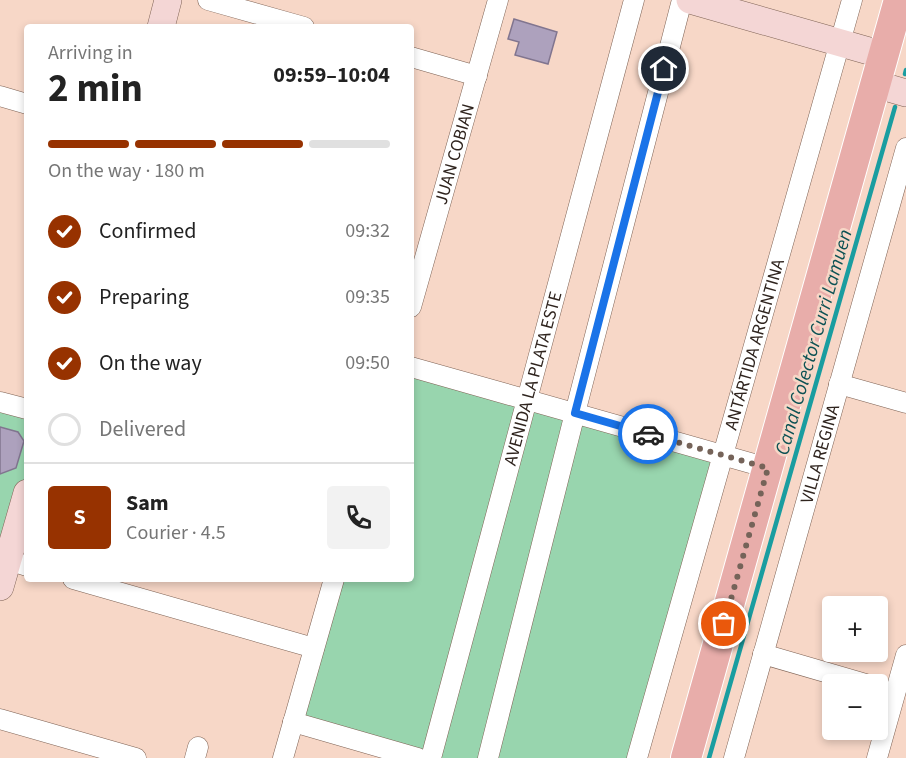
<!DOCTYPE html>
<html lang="en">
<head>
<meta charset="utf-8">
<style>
  :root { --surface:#fff; --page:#f2f2f2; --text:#222; --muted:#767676; --line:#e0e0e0; --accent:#973200 }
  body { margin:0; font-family:"Source Sans 3",sans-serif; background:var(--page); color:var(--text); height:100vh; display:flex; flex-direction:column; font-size:22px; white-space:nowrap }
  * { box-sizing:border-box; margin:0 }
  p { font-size:20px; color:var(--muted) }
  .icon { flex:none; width:33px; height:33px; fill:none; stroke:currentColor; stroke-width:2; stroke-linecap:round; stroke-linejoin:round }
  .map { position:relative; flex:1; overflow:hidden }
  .side { position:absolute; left:24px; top:24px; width:390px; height:558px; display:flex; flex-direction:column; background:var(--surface); border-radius:6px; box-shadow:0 3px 9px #0003 }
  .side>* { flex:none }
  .fabs { position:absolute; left:822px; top:596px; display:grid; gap:12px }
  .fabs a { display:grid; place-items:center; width:66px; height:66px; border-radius:6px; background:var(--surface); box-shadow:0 3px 9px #0003; font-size:30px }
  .pin { position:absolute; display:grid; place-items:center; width:51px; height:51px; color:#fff; margin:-26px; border:3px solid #fff; border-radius:50%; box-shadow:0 2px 6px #0007 }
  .courier { position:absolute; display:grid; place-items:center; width:60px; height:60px; margin:-30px; border:4px solid #1a73e8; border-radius:50%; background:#fff; color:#222; box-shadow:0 2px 8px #0007 }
  .head em { font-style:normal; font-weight:700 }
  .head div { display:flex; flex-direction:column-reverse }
  .head { display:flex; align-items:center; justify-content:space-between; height:102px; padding:0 24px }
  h1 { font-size:39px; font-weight:700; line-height:45px }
  .bar { display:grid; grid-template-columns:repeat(4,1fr); gap:9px 6px; align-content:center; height:72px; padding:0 24px }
  .bar i { height:8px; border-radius:4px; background:var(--line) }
  .bar .current { background:var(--accent) }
  .bar p { grid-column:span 4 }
  .line { display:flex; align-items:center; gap:15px; padding:0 24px; border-top:2px solid var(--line) }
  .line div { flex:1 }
  .round { display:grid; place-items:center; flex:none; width:63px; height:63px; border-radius:6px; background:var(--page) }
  ol { padding:0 24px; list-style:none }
  li { display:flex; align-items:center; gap:18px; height:66px }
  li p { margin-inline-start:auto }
  li .icon { padding:6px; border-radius:50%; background:var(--accent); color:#fff; stroke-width:4 }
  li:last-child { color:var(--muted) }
  li i { width:33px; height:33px; border:3px solid var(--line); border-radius:50% }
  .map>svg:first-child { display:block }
  .green { fill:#98d5ae }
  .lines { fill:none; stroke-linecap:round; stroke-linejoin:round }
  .stream { stroke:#1a9da0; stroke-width:4.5 }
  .building { fill:#ada1bd; stroke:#81758f; stroke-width:1.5 }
  .street-casing { stroke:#7e6254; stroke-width:21 }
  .secondary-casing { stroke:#7e6254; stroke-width:28 }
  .primary-casing { stroke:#fff; stroke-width:32 }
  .street { stroke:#fff; stroke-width:20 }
  .secondary { stroke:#f4d6d5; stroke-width:27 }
  .primary { stroke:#e8adaa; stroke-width:30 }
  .done { stroke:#756359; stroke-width:6; stroke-dasharray:0 10.8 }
  .route { stroke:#1a73e8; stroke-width:8 }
  .labels { text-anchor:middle; stroke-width:5; stroke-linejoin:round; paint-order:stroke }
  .street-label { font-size:18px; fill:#2f241e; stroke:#f7d7c7 }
  .water-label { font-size:20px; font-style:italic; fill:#0d5254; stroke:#f7d7c7 }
</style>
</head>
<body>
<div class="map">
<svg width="906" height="758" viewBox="0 0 906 758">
  <rect width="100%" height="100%" fill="#f7d7c7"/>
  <g class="green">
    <polygon points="411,373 714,460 628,758 442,758 302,718 342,579 411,579"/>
    <polygon points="0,402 27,409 27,493 0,587"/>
  </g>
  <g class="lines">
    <g class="stream">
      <polyline points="905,74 906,70"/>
      <polyline points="709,758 895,107"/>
    </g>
  </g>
  <g class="building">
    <polygon points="514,19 557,32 548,64 515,55 519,42 508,39"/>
    <polygon points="0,427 18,432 24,441 16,468 0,474"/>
  </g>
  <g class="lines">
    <defs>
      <g id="street">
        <polyline points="208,0 304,27"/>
        <polyline points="411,57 477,76"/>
        <polyline points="0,96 27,104"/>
        <path id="s1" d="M411 307 498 0"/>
        <polyline points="411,367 768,468"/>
        <polyline points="839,384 906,403"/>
        <polyline points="0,402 27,409"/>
        <polyline points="8,560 27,566"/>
        <polyline points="73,579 314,648"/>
        <polyline points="763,654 866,684"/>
        <polyline points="0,719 136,758"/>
        <polyline points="293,722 418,758"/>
        <polyline points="195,758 198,747"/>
        <polyline points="283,758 334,579"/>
        <path id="s2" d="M431 758 634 0"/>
        <polyline points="488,758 575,413 682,0"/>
        <path id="s3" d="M637 758 852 0"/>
        <path id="s4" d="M734 758 906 148"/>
        <polyline points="877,758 906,655"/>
      </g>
      <g id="secondary">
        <polyline points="690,0 883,55"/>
        <polyline points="161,27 168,0"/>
        <polyline points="875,84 906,93"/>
        <polyline points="0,587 27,493"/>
      </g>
      <polyline id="primary" points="686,758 899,0"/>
    </defs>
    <use href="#street" class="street-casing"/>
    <use href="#secondary" class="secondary-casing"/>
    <use href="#primary" class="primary-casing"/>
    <use href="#street" class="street"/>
    <use href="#secondary" class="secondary"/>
    <use href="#primary" class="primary"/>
  </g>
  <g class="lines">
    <polyline class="done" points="648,434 768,468 724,624"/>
    <polyline class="route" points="648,434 575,413 664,69"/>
  </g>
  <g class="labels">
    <g class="street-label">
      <text dy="6" stroke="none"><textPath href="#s1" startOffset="159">JUAN COBIAN</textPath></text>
      <text dy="6" stroke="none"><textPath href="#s3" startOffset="430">ANTÁRTIDA ARGENTINA</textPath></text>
      <text dy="6" stroke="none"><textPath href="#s2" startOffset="393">AVENIDA LA PLATA ESTE</textPath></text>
      <text dy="6" stroke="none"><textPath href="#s4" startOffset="316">VILLA REGINA</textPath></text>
    </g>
    <g class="water-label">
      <text transform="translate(813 342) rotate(-74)" y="7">Canal Colector Curri Lamuen</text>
    </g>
  </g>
</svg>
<div class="fabs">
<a>+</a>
<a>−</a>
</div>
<div class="pin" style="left:724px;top:624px;background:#ea580c"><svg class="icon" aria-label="bag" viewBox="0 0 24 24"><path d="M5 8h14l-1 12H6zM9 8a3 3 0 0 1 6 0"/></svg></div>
<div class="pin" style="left:664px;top:69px;background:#1f2937"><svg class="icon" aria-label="home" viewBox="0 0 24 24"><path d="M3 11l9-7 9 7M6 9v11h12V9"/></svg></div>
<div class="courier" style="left:648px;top:434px"><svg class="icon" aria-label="car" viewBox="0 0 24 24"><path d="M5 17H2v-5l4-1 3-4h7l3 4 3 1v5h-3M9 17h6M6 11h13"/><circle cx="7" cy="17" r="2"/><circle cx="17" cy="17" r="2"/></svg></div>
<section class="side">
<div class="head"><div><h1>2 min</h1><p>Arriving in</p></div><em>09:59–10:04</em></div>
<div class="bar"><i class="current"></i><i class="current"></i><i class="current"></i><i></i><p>On the way · 180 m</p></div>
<ol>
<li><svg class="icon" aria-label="check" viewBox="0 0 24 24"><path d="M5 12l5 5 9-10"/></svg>Confirmed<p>09:32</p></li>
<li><svg class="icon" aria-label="check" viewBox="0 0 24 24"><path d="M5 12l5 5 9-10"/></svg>Preparing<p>09:35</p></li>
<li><svg class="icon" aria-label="check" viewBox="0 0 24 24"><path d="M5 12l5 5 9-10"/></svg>On the way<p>09:50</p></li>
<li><i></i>Delivered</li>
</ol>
<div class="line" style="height:108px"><b class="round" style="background:var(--accent);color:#fff">S</b><div><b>Sam</b><p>Courier · 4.5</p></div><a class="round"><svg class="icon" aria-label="phone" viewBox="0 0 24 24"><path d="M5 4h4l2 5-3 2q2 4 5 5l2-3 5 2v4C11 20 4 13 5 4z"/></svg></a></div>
</section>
</div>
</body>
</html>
